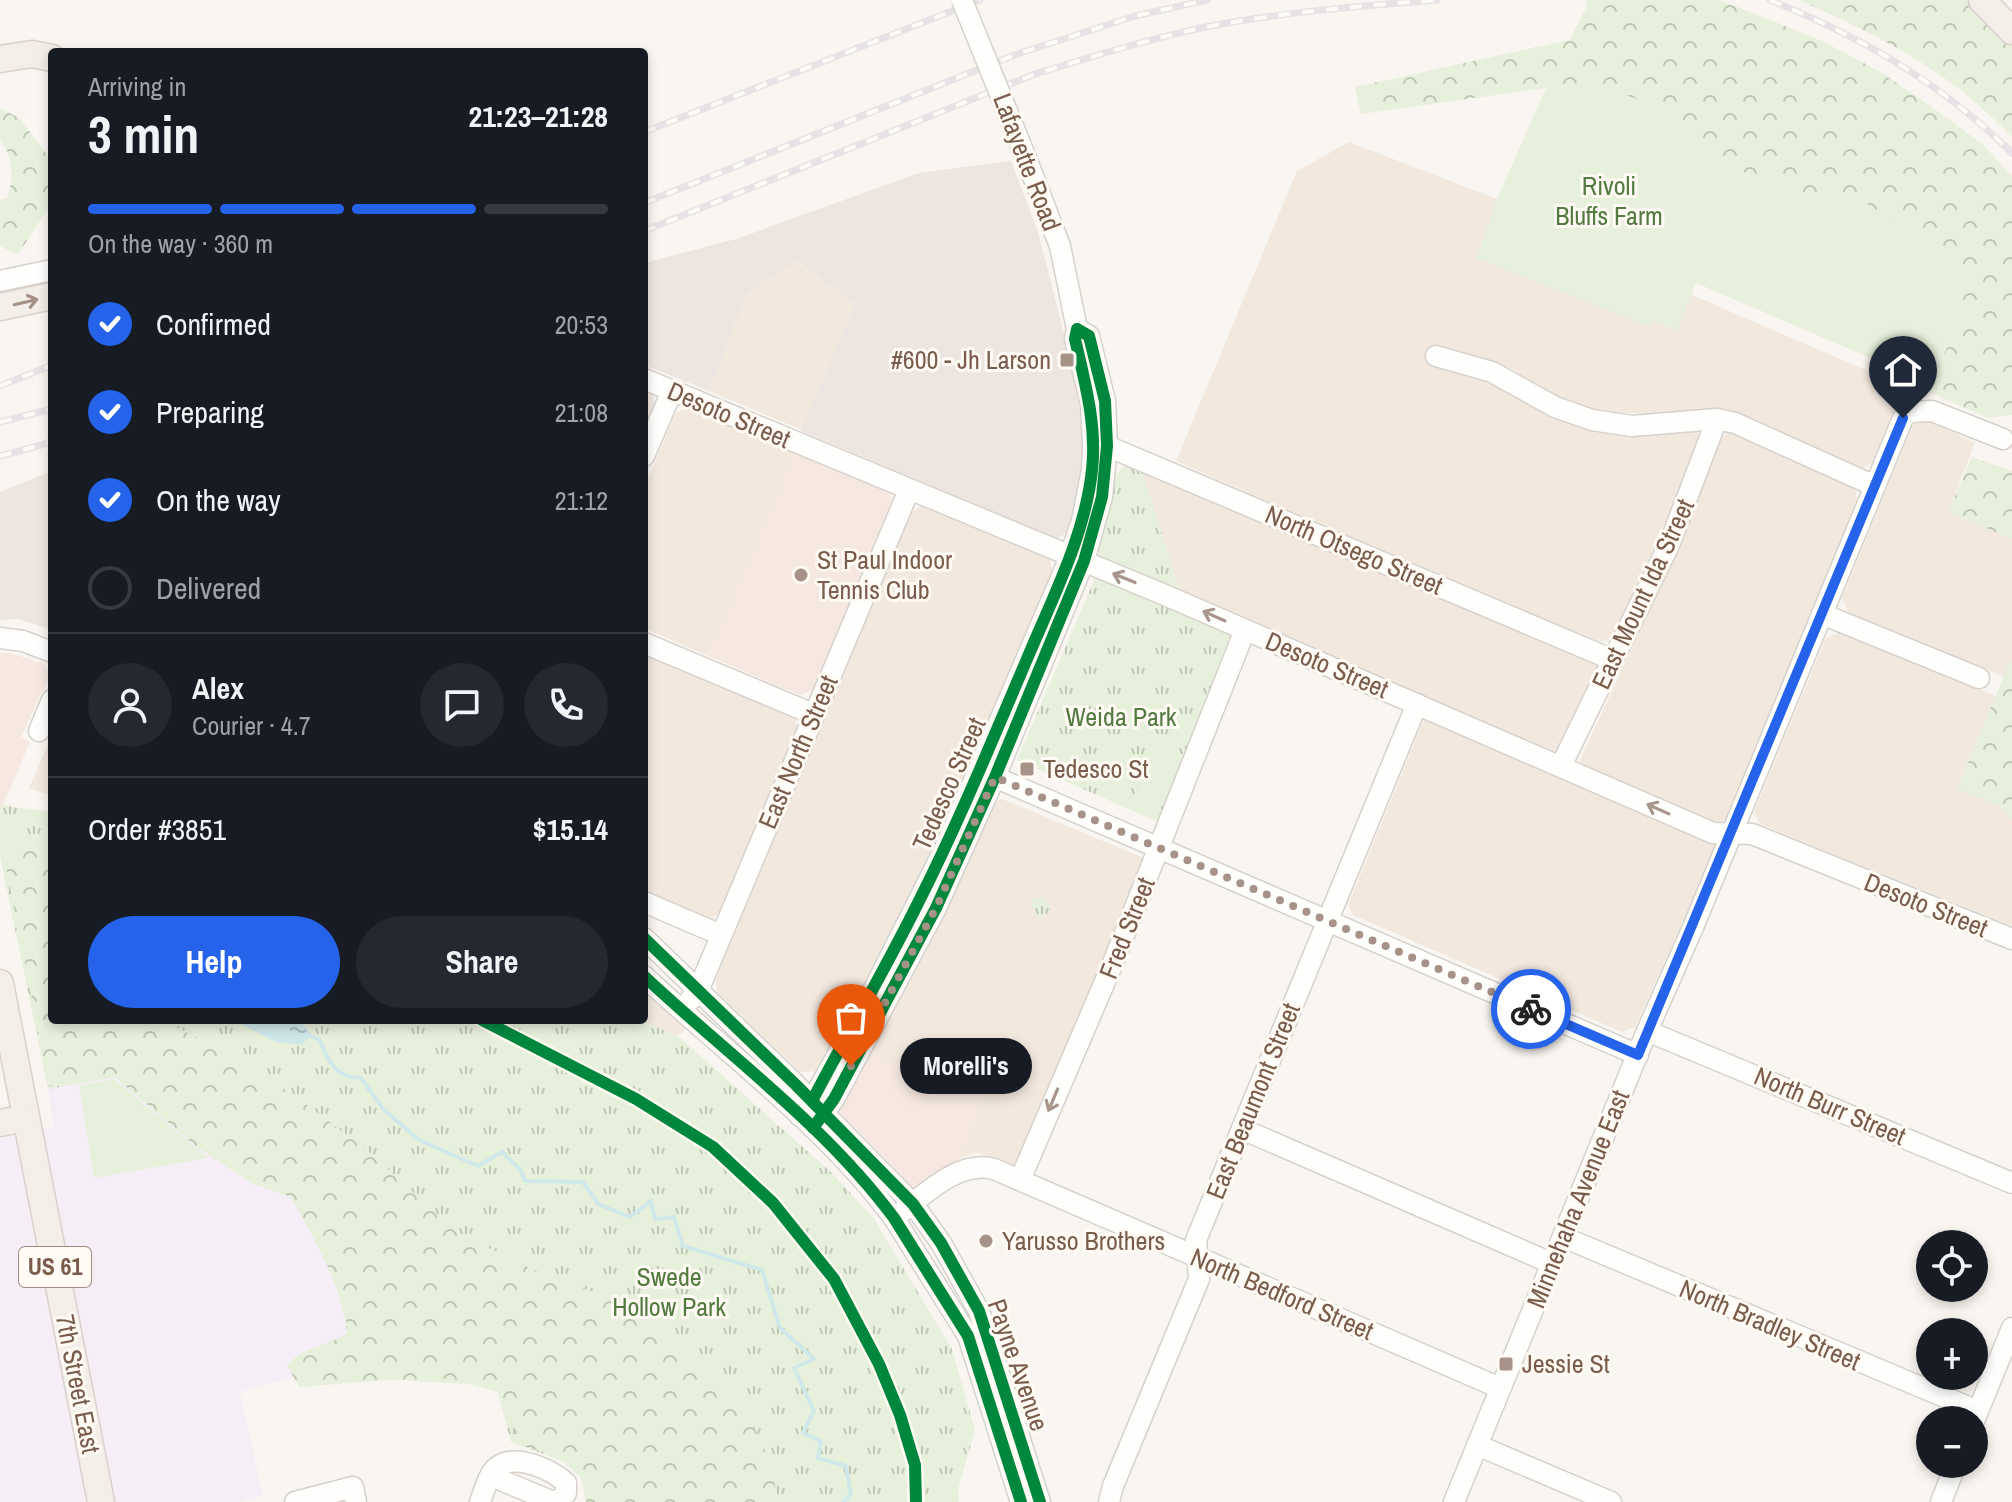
<!DOCTYPE html>
<html lang="en">
<head>
<meta charset="utf-8">
<style>
  :root { --surface:#171b24; --page:#242831; --text:#f1f3f6; --muted:#9ea1a6; --line:#363941; --accent:#2563eb }
  body { margin:0; font-family:"Archivo Narrow",sans-serif; background:var(--page); color:var(--text); height:100vh; display:flex; flex-direction:column; font-size:30px; white-space:nowrap }
  * { box-sizing:border-box; margin:0 }
  p { font-size:26px; color:var(--muted) }
  .icon { flex:none; width:44px; height:44px; fill:none; stroke:currentColor; stroke-width:2; stroke-linecap:round; stroke-linejoin:round }
  .map { position:relative; flex:1; overflow:hidden }
  .panel { position:absolute; left:48px; top:48px; width:600px; height:976px; display:flex; flex-direction:column; background:var(--surface); border-radius:8px; box-shadow:0 4px 12px #0003 }
  .panel>* { flex:none }
  .buttons { position:absolute; left:1916px; top:1230px; display:grid; gap:16px }
  .buttons a { display:grid; place-items:center; width:72px; height:72px; border-radius:50%; background:var(--surface); box-shadow:0 4px 12px #0003; font-size:40px }
  .pin { position:absolute; display:grid; place-items:center; width:68px; height:68px; color:#fff; margin:-82px -34px; border-radius:50% 50% 50% 0; rotate:-45deg; box-shadow:0 0 8px #0007 }
  .pin .icon { rotate:45deg }
  .courier { position:absolute; display:grid; place-items:center; width:80px; height:80px; margin:-40px; border:6px solid #2563eb; border-radius:50%; background:#fff; color:#222; box-shadow:0 2px 10px #0007 }
  .bubble { position:absolute; height:56px; border-radius:28px; background:var(--surface); box-shadow:0 4px 12px #0003; font-size:26px; font-weight:700; line-height:56px; text-align:center }
  .head em { font-style:normal; font-weight:700 }
  .head div { display:flex; flex-direction:column-reverse }
  .head { display:flex; align-items:center; justify-content:space-between; height:136px; padding:0 40px }
  h1 { font-size:52px; font-weight:700; line-height:60px }
  .bar { display:grid; grid-template-columns:repeat(4,1fr); gap:12px 8px; align-content:center; height:96px; padding:0 40px }
  .bar i { height:10px; border-radius:6px; background:var(--line) }
  .bar .selected { background:var(--accent) }
  .bar p { grid-column:span 4 }
  .line { display:flex; align-items:center; gap:20px; padding:0 40px; border-top:2px solid var(--line) }
  .line div { flex:1 }
  .round { display:grid; place-items:center; flex:none; width:84px; height:84px; border-radius:42px; background:var(--page) }
  ol { padding:0 40px; list-style:none }
  li { display:flex; align-items:center; gap:24px; height:88px }
  li p { margin-inline-start:auto }
  li .icon { padding:8px; border-radius:50%; background:var(--accent); color:#fff; stroke-width:4 }
  li:last-child { color:var(--muted) }
  li i { width:44px; height:44px; border:4px solid var(--line); border-radius:50% }
  .action { display:flex; gap:16px; margin-top:auto; padding:16px 40px }
  .action a { flex:1; height:92px; border-radius:48px; background:var(--accent); color:#fff; font-size:32px; font-weight:700; line-height:92px; text-align:center }
  .action a+a { background:var(--page); color:var(--text) }
  .map>svg:first-child { display:block }
  .residential { fill:#f2e8de }
  .commercial { fill:#f6e8e1 }
  .industrial { fill:#ede5e0 }
  .education { fill:#f6eef6 }
  .grass { fill:url(#grass-tufts) }
  .forest { fill:url(#forest-crowns) }
  .garden { fill:#e7f0db }
  .water { fill:url(#water-ripples) }
  .lines { fill:none; stroke-linecap:round; stroke-linejoin:round }
  .stream { stroke:#d0e8ea; stroke-width:4 }
  .minor-casing { stroke:#d7d1cb; stroke-width:23 }
  .major-casing { stroke:#dad1cc; stroke-width:29 }
  .minor { stroke:#fefefd; stroke-width:20 }
  .major { stroke:#f3eee8; stroke-width:26 }
  .rail-casing { stroke:#e6e3e7; stroke-width:7 }
  .rail { stroke:#fffaf3; stroke-width:4; stroke-dasharray:12; stroke-linecap:butt }
  .minor-bridge-casing { stroke:#d7d1cb; stroke-width:23; stroke-linecap:butt }
  .minor-bridge { stroke:#fefefd; stroke-width:20 }
  .cycleway-casing { stroke:#fffaf3; stroke-width:17 }
  .cycleway { stroke:#00873e; stroke-width:12 }
  .oneway { stroke:#a48f83 }
  .oneway2 { stroke:#a8958b }
  .done { stroke:#a69286; stroke-width:8; stroke-dasharray:0 14.4 }
  .route { stroke:#2563eb; stroke-width:10 }
  .poi-dot { fill:#a69286; stroke:#fffaf3; stroke-width:3 }
  .labels { text-anchor:middle; stroke-width:6; stroke-linejoin:round; paint-order:stroke }
  .shield { fill:#fffaf3; stroke:#a28b7f; stroke-width:2 }
  .shield-label { font-size:24px; font-weight:bold; fill:#7a5c4d }
  .street-label { font-size:26px; fill:#7a5c4d; stroke:#fffaf3 }
  .park-label { font-size:26px; fill:#537a41; stroke:#fffaf3 }
  .poi-label { font-size:26px; fill:#7a5c4d; stroke:#fffaf3; text-anchor:start }
</style>
</head>
<body>
<div class="map">
<svg width="2012" height="1502" viewBox="0 0 2012 1502">
  <defs>
    <pattern id="grass-tufts" width="24" height="20" patternUnits="userSpaceOnUse" patternTransform="scale(2)"><rect width="24" height="20" fill="#e7f0db"/><path d="M3 7l-1-3M5 7V3M7 7l1-3M15 17l-1-3M17 17v-4M19 17l1-3" fill="none" stroke="#c0c6b4"/></pattern>
    <pattern id="forest-crowns" width="20" height="18" patternUnits="userSpaceOnUse" patternTransform="scale(2)"><rect width="20" height="18" fill="#e7f0db"/><path d="M2 6a3 3 0 1 1 6 0M12 15a3 3 0 1 1 6 0" fill="none" stroke="#c0c6b4"/></pattern>
    <pattern id="water-ripples" width="26" height="14" patternUnits="userSpaceOnUse" patternTransform="scale(2)"><rect width="26" height="14" fill="#d0e8ea"/><path d="M2 4q2-2 4 0t4 0M15 11q2-2 4 0t4 0" fill="none" stroke="#aebfc0"/></pattern>
  </defs>
  <rect width="100%" height="100%" fill="#f9f5f0"/>
  <g class="residential">
    <polygon points="1349,142 1497,199 1477,258 1650,326 1652,321 1677,330 1690,294 1898,384 1904,399 1892,413 1873,463 1859,469 1742,415 1718,408 1652,414 1602,412 1571,404 1538,387 1511,368 1441,347 1436,366 1488,379 1537,406 1694,428 1701,437 1668,522 1613,638 1601,642 1386,553 1176,461 1297,171"/>
    <polygon points="795,261 855,304 802,430 709,391 747,293"/>
    <polygon points="644,386 652,389 655,407 644,434"/>
    <polygon points="688,407 795,452 708,656 644,628 644,489 675,414"/>
    <polygon points="1923,418 1975,443 1948,512 2012,539 2012,657 2004,677 1849,614 1842,598 1913,425"/>
    <polygon points="1732,430 1854,486 1858,503 1726,819 1714,826 1584,769 1580,760 1673,559 1722,437"/>
    <polygon points="1141,467 1596,664 1599,672 1558,752 1548,753 1181,594"/>
    <polygon points="921,506 1050,560 1054,574 914,901 816,1071 800,1072 717,992 716,979 911,513"/>
    <polygon points="1841,632 1996,696 1957,788 2000,806 2012,821 2012,926 1760,824 1754,812 1826,638"/>
    <polygon points="644,651 794,714 797,727 720,912 709,922 644,893"/>
    <polygon points="1432,715 1713,836 1716,848 1635,1027 1622,1032 1353,915 1348,905 1423,722"/>
    <polygon points="52,735 52,796 29,788"/>
    <polygon points="1002,799 1146,859 1017,1167 976,1152 959,1159 993,1077 956,1089 864,1051 868,1045 877,1040 935,935 941,913 992,803"/>
    <polygon points="644,988 687,1027 678,1036 638,1020 644,1020"/>
  </g>
  <g class="commercial">
    <polygon points="795,452 888,493 893,498 813,690 800,695 708,656"/>
    <polygon points="0,653 10,653 45,664 49,676 21,737 30,742 3,805 0,805"/>
    <polygon points="864,1051 955,1089 966,1065 993,1076 959,1159 917,1186 908,1187 900,1180 896,1170 856,1128 847,1125 839,1118 837,1109"/>
  </g>
  <g class="industrial">
    <polygon points="1011,161 1038,232 1082,404 1083,446 1080,487 1069,532 1057,538 801,431 855,304 796,261 747,293 709,391 644,365 644,263 736,239 919,173"/>
    <polygon points="52,471 52,630 19,619 0,620 0,492"/>
  </g>
  <polygon class="education" points="115,1077 197,1147 251,1183 291,1197 329,1265 342,1300 349,1332 351,1362 240,1392 263,1496 240,1502 0,1502 0,1139 54,1126 48,1089"/>
  <g class="grass">
    <path d="M1129 463 1141 467 1181 594 1102 560 1097 550C1102 527 1107 473 1129 463Z"/>
    <polygon points="1096,576 1232,634 1236,639 1163,824 1017,760"/>
    <path d="M0 805 52 812V1020H638L678 1036 832 1173 874 1219 952 1349 975 1430 958 1490 959 1502H597L584 1469 511 1442 496 1385 410 1381 351 1362C345 1291 325 1258 291 1197L251 1183 197 1147 115 1077 48 1089 0 856Z"/>
    <polygon points="1040,897 1045,899 1050,907 1049,913 1040,918 1035,917 1035,910 1030,905 1033,899"/>
  </g>
  <g class="forest">
    <polygon points="1587,0 1720,0 1822,41 1879,71 1932,107 1982,144 2012,176 2012,415 1988,418 1927,391 1959,321 1867,204 1814,203 1748,175 1693,133 1634,98 1581,83 1361,114 1355,87 1570,40 1586,8"/>
    <path d="M1799 0H1974L2012 39V137C1950 71 1880 36 1799 0Z"/>
    <path d="M0 108 19 118 52 161V202L19 253H14L0 246V200L7 198C14 180 14 155 0 141Z"/>
    <polygon points="1972,457 2012,471 2012,539 1948,512"/>
    <polygon points="2012,657 2012,821 2000,806 1957,789"/>
    <path d="M5 843 52 851V1020H162L225 1052 294 1095 373 1155 455 1231 540 1273 627 1304 692 1355 747 1412 773 1467 777 1502H586L581 1478 557 1456 519 1445 500 1392 447 1379 390 1380 299 1387 287 1365C307 1344 325 1348 349 1332 337 1277 318 1245 291 1197L251 1183 197 1147 115 1077 49 1086 2 847Z"/>
  </g>
  <g class="garden">
    <polygon points="1581,83 1634,98 1693,133 1748,175 1814,203 1867,204 1942,254 1965,286 1959,321 1927,391 1915,377 1696,283 1677,330 1652,321 1650,327 1477,258 1497,199 1546,88"/>
    <polygon points="1152,753 1177,764 1156,818 1129,807"/>
    <polygon points="114,1079 208,1158 94,1178 79,1086"/>
  </g>
  <polygon class="water" points="215,1020 300,1020 312,1035 301,1045 276,1042 239,1023"/>
  <g class="lines">
    <path class="stream" d="M308 1035 320 1040C328 1062 336 1078 361 1078L383 1109 419 1140 478 1166 502 1152 520 1169 525 1181 583 1182 598 1204 630 1217 651 1201 655 1219 674 1217 683 1246 762 1270 780 1328 814 1359 794 1368 814 1411 803 1433 821 1441 818 1458 846 1466 851 1494 843 1502"/>
    <defs>
      <g id="minor">
        <polyline points="0,281 52,270"/>
        <polyline points="1436,356 1492,372 1555,407 1592,420 1632,426 1717,419 1735,423 1875,486"/>
        <polyline points="644,379 1165,595 1713,833 1752,834 2012,939"/>
        <polyline points="1097,445 1107,446 1613,660"/>
        <polyline points="644,456 672,391"/>
        <polyline points="1822,614 1979,678"/>
        <polyline points="0,638 23,641 52,652"/>
        <polyline points="644,643 813,714"/>
        <polyline points="39,731 52,700"/>
        <polyline points="1561,766 1669,545 1717,419"/>
        <polyline points="983,772 1638,1055"/>
        <polyline points="644,902 721,935"/>
        <polyline points="644,938 796,1085 913,1204 941,1243 979,1311 1040,1502"/>
        <path d="M644 976C728 1055 825 1125 894 1218L968 1336 1021 1502"/>
        <polyline points="690,1000 698,991 909,490"/>
        <polyline points="1647,1031 2012,1183"/>
        <polyline points="800,1116 812,1101 875,987 945,848 1065,569 1082,521 1092,470 1093,445 1091,403 1075,339 1077,329 1060,246 1028,163"/>
        <polyline points="813,1128 834,1099 936,908 995,777 1084,561 1102,497 1107,446 1105,401 1089,336 1077,329"/>
        <polyline points="1242,1129 1551,1263"/>
        <polyline points="1020,1180 1115,958 1245,630"/>
        <path d="M894 1218C922 1197 958 1159 994 1169L1500 1388"/>
        <polyline points="1563,1237 1978,1411"/>
        <polyline points="1974,1421 2012,1328"/>
        <polyline points="1477,1445 1611,1502"/>
        <polyline points="295,1502 353,1487 356,1502"/>
        <path d="M480 1502C484 1492 488 1475 496 1468 514 1452 551 1469 566 1483V1493L560 1500 551 1501 491 1476"/>
        <polyline points="1109,1502 1113,1486 1199,1279 1196,1240 1417,704"/>
        <polyline points="1454,1502 1647,1031 1694,925 1903,418 1910,412 1932,411 2003,439"/>
        <polyline points="1941,1502 1956,1464"/>
      </g>
      <g id="major">
        <polyline points="1982,0 2012,31"/>
        <polyline points="0,59 32,54 52,58"/>
        <polyline points="0,307 52,296"/>
        <polyline points="0,983 101,1502"/>
        <polyline points="0,1123 26,1118"/>
      </g>
    </defs>
    <use href="#minor" class="minor-casing"/>
    <use href="#major" class="major-casing"/>
    <use href="#minor" class="minor"/>
    <use href="#major" class="major"/>
    <defs>
      <g id="rail">
        <path d="M1770 0C1863 38 1940 82 2012 153"/>
        <polyline points="644,132 980,0"/>
        <polyline points="644,203 1017,54 1135,16 1207,0"/>
        <path d="M644 231 1035 74C1092 57 1148 39 1206 27 1283 12 1360 6 1437 0"/>
        <polyline points="0,386 52,365"/>
        <polyline points="0,422 52,409"/>
        <polyline points="0,456 52,442"/>
      </g>
    </defs>
    <use href="#rail" class="rail-casing"/>
    <use href="#rail" class="rail"/>
    <defs>
      <polyline id="minor-bridge" points="962,0 1028,163"/>
    </defs>
    <use href="#minor-bridge" class="minor-bridge-casing"/>
    <use href="#minor-bridge" class="minor-bridge"/>
    <defs>
      <g id="cycleway">
        <polyline points="644,938 796,1085 913,1204 941,1243 979,1311 1040,1502"/>
        <path d="M644 976C728 1055 825 1125 894 1218L968 1336 1021 1502"/>
        <polyline points="482,1020 636,1099 713,1147 773,1203 834,1279 879,1364 900,1415 915,1465 916,1502"/>
        <path d="M812 1101C847 1034 885 970 918 903 958 824 992 741 1027 659 1052 599 1085 536 1092 470 1097 425 1085 383 1075 339L1077 329 1089 336 1105 401 1107 446 1102 497 1084 561 995 777 936 908 834 1099 813 1128"/>
      </g>
    </defs>
    <use href="#cycleway" class="cycleway-casing"/>
    <use href="#cycleway" class="cycleway"/>
  </g>
  <defs><path id="oneway-shaft" d="M-6 0H5M1.5-3L5.5 0L1.5 3" fill="none" stroke-width="1.6" stroke-linecap="round" stroke-linejoin="round" transform="scale(2)"/></defs>
  <use class="oneway" href="#oneway-shaft" transform="translate(26 302) rotate(-13)"/>
  <g class="oneway2">
    <use href="#oneway-shaft" transform="translate(1124 578) rotate(-158)"/>
    <use href="#oneway-shaft" transform="translate(1214 616) rotate(-156)"/>
    <use href="#oneway-shaft" transform="translate(1658 809) rotate(-156)"/>
    <use href="#oneway-shaft" transform="translate(1053 1100) rotate(113)"/>
  </g>
  <g class="lines">
    <polyline class="done" points="851,1066 936,908 995,777 1531,1009"/>
    <polyline class="route" points="1531,1009 1638,1055 1903,418"/>
  </g>
  <g class="poi-dot">
    <rect x="1059" y="352" width="16" height="16" rx="4"/>
    <circle cx="801" cy="575" r="8"/>
    <rect x="1019" y="761" width="16" height="16" rx="4"/>
    <circle cx="986" cy="1241" r="8"/>
    <rect x="1498" y="1356" width="16" height="16" rx="4"/>
  </g>
  <g class="labels">
    <rect class="shield" x="19" y="1247" width="72" height="40" rx="6"/>
    <g class="shield-label">
      <text x="55" y="1275">US 61</text>
    </g>
    <g class="street-label">
      <text transform="translate(1027 162) rotate(69)" y="9">Lafayette Road</text>
      <text transform="translate(729 415) rotate(23)" y="9">Desoto Street</text>
      <text transform="translate(1354 550) rotate(23)" y="9">North Otsego Street</text>
      <text transform="translate(1643 594) rotate(-65)" y="9">East Mount Ida Street</text>
      <text transform="translate(1327 665) rotate(23)" y="9">Desoto Street</text>
      <text transform="translate(798 752) rotate(-67)" y="9">East North Street</text>
      <text transform="translate(949 784) rotate(-66)" y="9">Tedesco Street</text>
      <text transform="translate(1926 905) rotate(22)" y="9">Desoto Street</text>
      <text transform="translate(1127 928) rotate(-68)" y="9">Fred Street</text>
      <text transform="translate(1253 1101) rotate(-68)" y="9">East Beaumont Street</text>
      <text transform="translate(1830 1106) rotate(23)" y="9">North Burr Street</text>
      <text transform="translate(1578 1199) rotate(-68)" y="9">Minnehaha Avenue East</text>
      <text transform="translate(1282 1294) rotate(23)" y="9">North Bedford Street</text>
      <text transform="translate(1770 1325) rotate(23)" y="9">North Bradley Street</text>
      <text transform="translate(1018 1365) rotate(71)" y="9">Payne Avenue</text>
      <text transform="translate(78 1384) rotate(79)" y="9">7th Street East</text>
    </g>
    <g class="park-label">
      <text x="1609" y="195">Rivoli<tspan x="1609" dy="30">Bluffs Farm</tspan></text>
      <text x="1121" y="726">Weida Park</text>
      <text x="669" y="1286">Swede<tspan x="669" dy="30">Hollow Park</tspan></text>
    </g>
    <g class="poi-label">
      <text x="1051" y="369" text-anchor="end">#600 - Jh Larson</text>
      <text x="817" y="569">St Paul Indoor<tspan x="817" dy="30">Tennis Club</tspan></text>
      <text x="1043" y="778">Tedesco St</text>
      <text x="1002" y="1250">Yarusso Brothers</text>
      <text x="1522" y="1373">Jessie St</text>
    </g>
  </g>
</svg>
<div class="buttons">
<a><svg class="icon" aria-label="locate" viewBox="0 0 24 24"><circle cx="12" cy="12" r="6"/><path d="M12 2v4M12 18v4M2 12h4M18 12h4"/></svg></a>
<a>+</a>
<a>−</a>
</div>
<div class="pin" style="left:851px;top:1066px;background:#ea580c"><svg class="icon" aria-label="bag" viewBox="0 0 24 24"><path d="M5 8h14l-1 12H6zM9 8a3 3 0 0 1 6 0"/></svg></div>
<div class="pin" style="left:1903px;top:418px;background:#1f2937"><svg class="icon" aria-label="home" viewBox="0 0 24 24"><path d="M3 11l9-7 9 7M6 9v11h12V9"/></svg></div>
<div class="courier" style="left:1531px;top:1009px"><svg class="icon" aria-label="bike" viewBox="0 0 24 24"><circle cx="6" cy="16" r="4"/><circle cx="18" cy="16" r="4"/><path d="M6 16l4-8h5l3 8M10 8l3 8H6M13 5h3"/></svg></div>
<div class="bubble" style="left:900px;top:1038px;width:132px">Morelli's</div>
<section class="panel">
<div class="head"><div><h1>3 min</h1><p>Arriving in</p></div><em>21:23–21:28</em></div>
<div class="bar"><i class="selected"></i><i class="selected"></i><i class="selected"></i><i></i><p>On the way · 360 m</p></div>
<ol>
<li><svg class="icon" aria-label="check" viewBox="0 0 24 24"><path d="M5 12l5 5 9-10"/></svg>Confirmed<p>20:53</p></li>
<li><svg class="icon" aria-label="check" viewBox="0 0 24 24"><path d="M5 12l5 5 9-10"/></svg>Preparing<p>21:08</p></li>
<li><svg class="icon" aria-label="check" viewBox="0 0 24 24"><path d="M5 12l5 5 9-10"/></svg>On the way<p>21:12</p></li>
<li><i></i>Delivered</li>
</ol>
<div class="line" style="height:144px"><a class="round"><svg class="icon" aria-label="person" viewBox="0 0 24 24"><circle cx="12" cy="8" r="4"/><path d="M4 21q1-7 8-7t8 7"/></svg></a><div><b>Alex</b><p>Courier · 4.7</p></div><a class="round"><svg class="icon" aria-label="chat" viewBox="0 0 24 24"><path d="M4 5h16v11H9l-5 4z"/></svg></a><a class="round"><svg class="icon" aria-label="phone" viewBox="0 0 24 24"><path d="M5 4h4l2 5-3 2q2 4 5 5l2-3 5 2v4C11 20 4 13 5 4z"/></svg></a></div>
<div class="line" style="height:104px"><div>Order #3851</div><b>$15.14</b></div>
<div class="action"><a>Help</a><a>Share</a></div>
</section>
</div>
</body>
</html>
